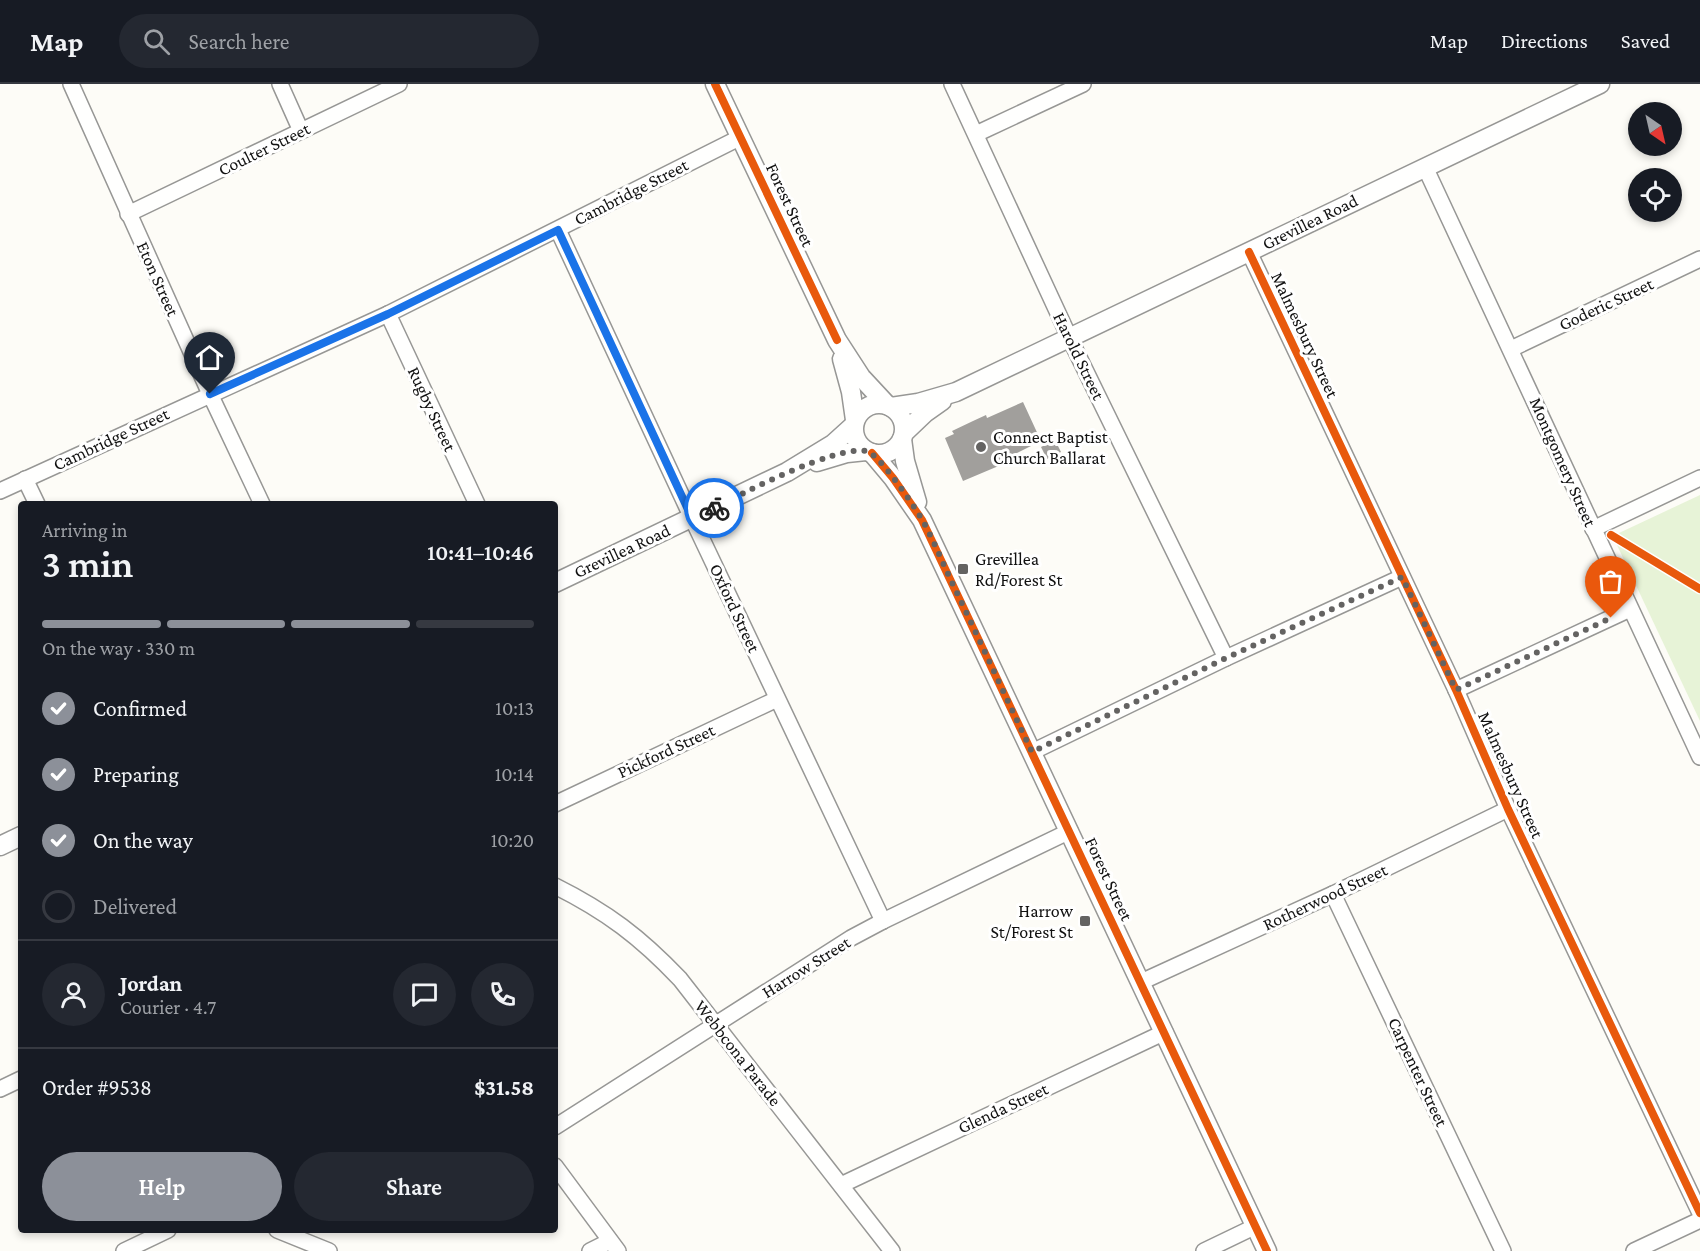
<!DOCTYPE html>
<html lang="en">
<head>
<meta charset="utf-8">
<style>
  :root { --surface:#171b24; --page:#242831; --text:#f1f3f6; --muted:#9ea1a6; --line:#363941; --accent:#8c9099 }
  body { margin:0; font-family:"Crimson Pro",serif; background:var(--page); color:var(--text); height:100vh; display:flex; flex-direction:column; font-size:22px; white-space:nowrap }
  * { box-sizing:border-box; margin:0 }
  p { font-size:20px; color:var(--muted) }
  .icon { flex:none; width:33px; height:33px; fill:none; stroke:currentColor; stroke-width:2; stroke-linecap:round; stroke-linejoin:round }
  .map { position:relative; flex:1; overflow:hidden }
  .sheet { position:absolute; left:18px; top:417px; width:540px; height:732px; display:flex; flex-direction:column; background:var(--surface); border-radius:6px; box-shadow:0 3px 9px #0003 }
  .sheet>* { flex:none }
  .needle { width:39px; rotate:146deg }
  .buttons { position:absolute; left:1628px; top:18px; display:grid; gap:12px }
  .buttons a { display:grid; place-items:center; width:54px; height:54px; border-radius:50%; background:var(--surface); box-shadow:0 3px 9px #0003; font-size:30px }
  .pin { position:absolute; display:grid; place-items:center; width:51px; height:51px; color:#fff; margin:-62px -26px; border-radius:50% 50% 50% 0; rotate:-45deg; box-shadow:0 0 6px #0007 }
  .pin .icon { rotate:45deg }
  .courier { position:absolute; display:grid; place-items:center; width:60px; height:60px; margin:-30px; border:4px solid #1a73e8; border-radius:50%; background:#fff; color:#222; box-shadow:0 2px 8px #0007 }
  .summary em { font-style:normal; font-weight:600 }
  .summary div { display:flex; flex-direction:column-reverse }
  .summary { display:flex; align-items:center; justify-content:space-between; height:102px; padding:0 24px }
  h1 { font-size:39px; font-weight:600; line-height:45px }
  .bar { display:grid; grid-template-columns:repeat(4,1fr); gap:9px 6px; align-content:center; height:72px; padding:0 24px }
  .bar i { height:8px; border-radius:4px; background:var(--line) }
  .bar .on { background:var(--accent) }
  .bar p { grid-column:span 4 }
  .line { display:flex; align-items:center; gap:15px; padding:0 24px; border-top:2px solid var(--line) }
  .line div { flex:1 }
  .round { display:grid; place-items:center; flex:none; width:63px; height:63px; border-radius:32px; background:var(--page) }
  ol { padding:0 24px; list-style:none }
  li { display:flex; align-items:center; gap:18px; height:66px }
  li p { margin-inline-start:auto }
  li .icon { padding:6px; border-radius:50%; background:var(--accent); color:#fff; stroke-width:4 }
  li:last-child { color:var(--muted) }
  li i { width:33px; height:33px; border:3px solid var(--line); border-radius:50% }
  .cta { display:flex; gap:12px; margin-top:auto; padding:12px 24px }
  .cta a { flex:1; height:69px; border-radius:36px; background:var(--accent); color:#fff; font-size:24px; font-weight:600; line-height:69px; text-align:center }
  .cta a+a { background:var(--page); color:var(--text) }
  header { display:flex; align-items:center; gap:36px; box-sizing:border-box; height:84px; padding:0 30px; background:var(--surface); border-bottom:2px solid var(--line) }
  header strong { font-size:28px }
  nav { display:flex; gap:33px; margin-inline-start:auto; font-size:21px }
  .search { width:420px; height:54px; background:var(--page); display:flex; align-items:center; gap:15px; box-sizing:border-box; padding:0 21px; border-radius:33px; color:var(--muted); font-size:22px }
  .map>svg:first-child { display:block }
  .green { fill:#e7f3d7 }
  .building { fill:#a19f9c }
  .lines { fill:none; stroke-linecap:round; stroke-linejoin:round }
  .minor-casing { stroke:#979795; stroke-width:18 }
  .tertiary-casing { stroke:#979795; stroke-width:21 }
  .minor { stroke:#fffffe; stroke-width:15 }
  .tertiary { stroke:#fffffe; stroke-width:18 }
  .cycleway-casing { stroke:#fff; stroke-width:11 }
  .cycleway { stroke:#e8590c; stroke-width:8 }
  .done { stroke:#646362; stroke-width:6; stroke-dasharray:0 10.8 }
  .route { stroke:#1a73e8; stroke-width:8 }
  .poi-dot { fill:#646362; stroke:#fff; stroke-width:2 }
  .labels { text-anchor:middle; stroke-width:6; stroke-linejoin:round; paint-order:stroke }
  .street-label { font-size:18px; fill:#111; stroke:#fff }
  .poi-label { font-size:18px; fill:#111; stroke:#fff; text-anchor:start }
</style>
</head>
<body>
<header>
<strong>Map</strong>
<div class="search"><svg class="icon" aria-label="search" viewBox="0 0 24 24"><circle cx="10" cy="10" r="6"/><path d="M15 15l6 6"/></svg>Search here</div>
<nav><a>Map</a><a>Directions</a><a>Saved</a></nav>
</header>
<div class="map">
<svg width="1700" height="1167" viewBox="0 0 1700 1167">
  <rect width="100%" height="100%" fill="#fdfcf7"/>
  <polygon class="green" points="1700,411 1700,637 1616,459 1619,449"/>
  <g class="building">
    <polygon points="1023,318 1041,357 1015,370 1016,372 1008,378 963,397 945,354 954,350 952,347 973,337 986,331 987,334"/>
    <polygon points="1055,356 1061,368 1047,375 1041,363"/>
  </g>
  <g class="lines">
    <defs>
      <g id="minor">
        <polyline points="71,0 210,310 262,420"/>
        <polyline points="280,0 301,47"/>
        <polyline points="952,0 1070,255 1226,574"/>
        <polyline points="976,50 1083,0"/>
        <polyline points="1425,83 1700,673"/>
        <polyline points="128,130 399,0"/>
        <polyline points="558,146 692,434 883,837"/>
        <polyline points="1249,168 1456,606 1508,725 1700,1129"/>
        <polyline points="388,230 477,420"/>
        <polyline points="1511,265 1700,175"/>
        <polyline points="25,395 37,420"/>
        <polyline points="0,407 388,230 741,53"/>
        <polyline points="1593,445 1700,394"/>
        <polyline points="1456,606 1630,525"/>
        <polyline points="1032,668 1226,574 1402,493"/>
        <polyline points="555,720 777,615"/>
        <path d="M555 802C607 828 640 853 680 895L892 1167"/>
        <polyline points="1333,810 1503,1167"/>
        <polyline points="1141,898 1333,810 1508,725"/>
        <polyline points="0,1005 21,995"/>
        <polyline points="555,1043 851,854 883,837 1070,747"/>
        <polyline points="555,1082 618,1167"/>
        <polyline points="841,1101 1165,948"/>
        <polyline points="277,1146 329,1167"/>
        <polyline points="124,1167 168,1146"/>
        <polyline points="590,1167 610,1157"/>
        <polyline points="1204,1167 1256,1142"/>
        <polyline points="1634,1167 1700,1136"/>
      </g>
      <g id="tertiary">
        <polyline points="715,0 837,256 861,293 887,321"/>
        <polyline points="842,275 851,308 855,336"/>
        <circle cx="879" cy="345" r="25"/>
        <polyline points="891,323 918,319 956,308 1600,0"/>
        <polyline points="904,349 925,329 942,317"/>
        <polyline points="902,355 905,377 917,418"/>
        <polyline points="872,369 893,394 922,436 1267,1167"/>
        <polyline points="817,378 847,369 866,367"/>
        <polyline points="555,499 787,388 833,360 854,341"/>
        <polyline points="0,762 21,752"/>
      </g>
    </defs>
    <use href="#minor" class="minor-casing"/>
    <use href="#tertiary" class="tertiary-casing"/>
    <use href="#minor" class="minor"/>
    <use href="#tertiary" class="tertiary"/>
    <defs>
      <g id="cycleway">
        <polyline points="715,0 837,256"/>
        <polyline points="1249,168 1456,606 1508,725 1700,1129"/>
        <polyline points="872,369 893,394 922,436 1267,1167"/>
        <polyline points="1611,451 1700,505"/>
      </g>
    </defs>
    <use href="#cycleway" class="cycleway-casing"/>
    <use href="#cycleway" class="cycleway"/>
  </g>
  <g class="lines">
    <path class="done" d="M714 424C745 408 834 362 866 367 879 369 916 425 923 437 936 461 946 487 958 511 983 563 1007 616 1032 668L1226 574 1402 493 1456 606 1611 534"/>
    <polyline class="route" points="210,310 388,230 558,146 692,434 714,424"/>
  </g>
  <g class="poi-dot">
    <circle cx="981" cy="363" r="6"/>
    <rect x="957" y="479" width="12" height="12" rx="3"/>
    <rect x="1079" y="831" width="12" height="12" rx="3"/>
  </g>
  <g class="labels">
    <g class="street-label">
      <text transform="translate(264 65) rotate(-26)" y="6">Coulter Street</text>
      <text transform="translate(631 108) rotate(-27)" y="6">Cambridge Street</text>
      <text transform="translate(790 121) rotate(65)" y="6">Forest Street</text>
      <text transform="translate(1310 138) rotate(-26)" y="6">Grevillea Road</text>
      <text transform="translate(158 195) rotate(66)" y="6">Eton Street</text>
      <text transform="translate(1606 220) rotate(-25)" y="6">Goderic Street</text>
      <text transform="translate(1305 251) rotate(65)" y="6">Malmesbury Street</text>
      <text transform="translate(1079 272) rotate(64)" y="6">Harold Street</text>
      <text transform="translate(432 325) rotate(65)" y="6">Rugby Street</text>
      <text transform="translate(111 355) rotate(-25)" y="6">Cambridge Street</text>
      <text transform="translate(1563 378) rotate(66)" y="6">Montgomery Street</text>
      <text transform="translate(622 467) rotate(-25)" y="6">Grevillea Road</text>
      <text transform="translate(735 524) rotate(65)" y="6">Oxford Street</text>
      <text transform="translate(666 667) rotate(-25)" y="6">Pickford Street</text>
      <text transform="translate(1511 691) rotate(66)" y="6">Malmesbury Street</text>
      <text transform="translate(1109 795) rotate(65)" y="6">Forest Street</text>
      <text transform="translate(1325 813) rotate(-25)" y="6">Rotherwood Street</text>
      <text transform="translate(806 883) rotate(-32)" y="6">Harrow Street</text>
      <text transform="translate(738 969) rotate(52)" y="6">Webbcona Parade</text>
      <text transform="translate(1418 988) rotate(65)" y="6">Carpenter Street</text>
      <text transform="translate(1003 1024) rotate(-25)" y="6">Glenda Street</text>
    </g>
    <g class="poi-label">
      <text x="993" y="359">Connect Baptist<tspan x="993" dy="21">Church Ballarat</tspan></text>
      <text x="975" y="481">Grevillea<tspan x="975" dy="21">Rd/Forest St</tspan></text>
      <text x="1073" y="833" text-anchor="end">Harrow<tspan x="1073" dy="21">St/Forest St</tspan></text>
    </g>
  </g>
</svg>
<div class="buttons">
<a><svg class="needle" viewBox="-14 -14 28 28"><path d="M0-13l5 13h-10z" fill="#e53935"/><path d="M0 13l5-13h-10z" fill="#9ea1a6"/></svg></a>
<a><svg class="icon" aria-label="locate" viewBox="0 0 24 24"><circle cx="12" cy="12" r="6"/><path d="M12 2v4M12 18v4M2 12h4M18 12h4"/></svg></a>
</div>
<div class="pin" style="left:1611px;top:534px;background:#ea580c"><svg class="icon" aria-label="bag" viewBox="0 0 24 24"><path d="M5 8h14l-1 12H6zM9 8a3 3 0 0 1 6 0"/></svg></div>
<div class="pin" style="left:210px;top:310px;background:#1f2937"><svg class="icon" aria-label="home" viewBox="0 0 24 24"><path d="M3 11l9-7 9 7M6 9v11h12V9"/></svg></div>
<div class="courier" style="left:714px;top:424px"><svg class="icon" aria-label="bike" viewBox="0 0 24 24"><circle cx="6" cy="16" r="4"/><circle cx="18" cy="16" r="4"/><path d="M6 16l4-8h5l3 8M10 8l3 8H6M13 5h3"/></svg></div>
<section class="sheet">
<div class="summary"><div><h1>3 min</h1><p>Arriving in</p></div><em>10:41–10:46</em></div>
<div class="bar"><i class="on"></i><i class="on"></i><i class="on"></i><i></i><p>On the way · 330 m</p></div>
<ol>
<li><svg class="icon" aria-label="check" viewBox="0 0 24 24"><path d="M5 12l5 5 9-10"/></svg>Confirmed<p>10:13</p></li>
<li><svg class="icon" aria-label="check" viewBox="0 0 24 24"><path d="M5 12l5 5 9-10"/></svg>Preparing<p>10:14</p></li>
<li><svg class="icon" aria-label="check" viewBox="0 0 24 24"><path d="M5 12l5 5 9-10"/></svg>On the way<p>10:20</p></li>
<li><i></i>Delivered</li>
</ol>
<div class="line" style="height:108px"><a class="round"><svg class="icon" aria-label="person" viewBox="0 0 24 24"><circle cx="12" cy="8" r="4"/><path d="M4 21q1-7 8-7t8 7"/></svg></a><div><b>Jordan</b><p>Courier · 4.7</p></div><a class="round"><svg class="icon" aria-label="chat" viewBox="0 0 24 24"><path d="M4 5h16v11H9l-5 4z"/></svg></a><a class="round"><svg class="icon" aria-label="phone" viewBox="0 0 24 24"><path d="M5 4h4l2 5-3 2q2 4 5 5l2-3 5 2v4C11 20 4 13 5 4z"/></svg></a></div>
<div class="line" style="height:78px"><div>Order #9538</div><b>$31.58</b></div>
<div class="cta"><a>Help</a><a>Share</a></div>
</section>
</div>
</body>
</html>
